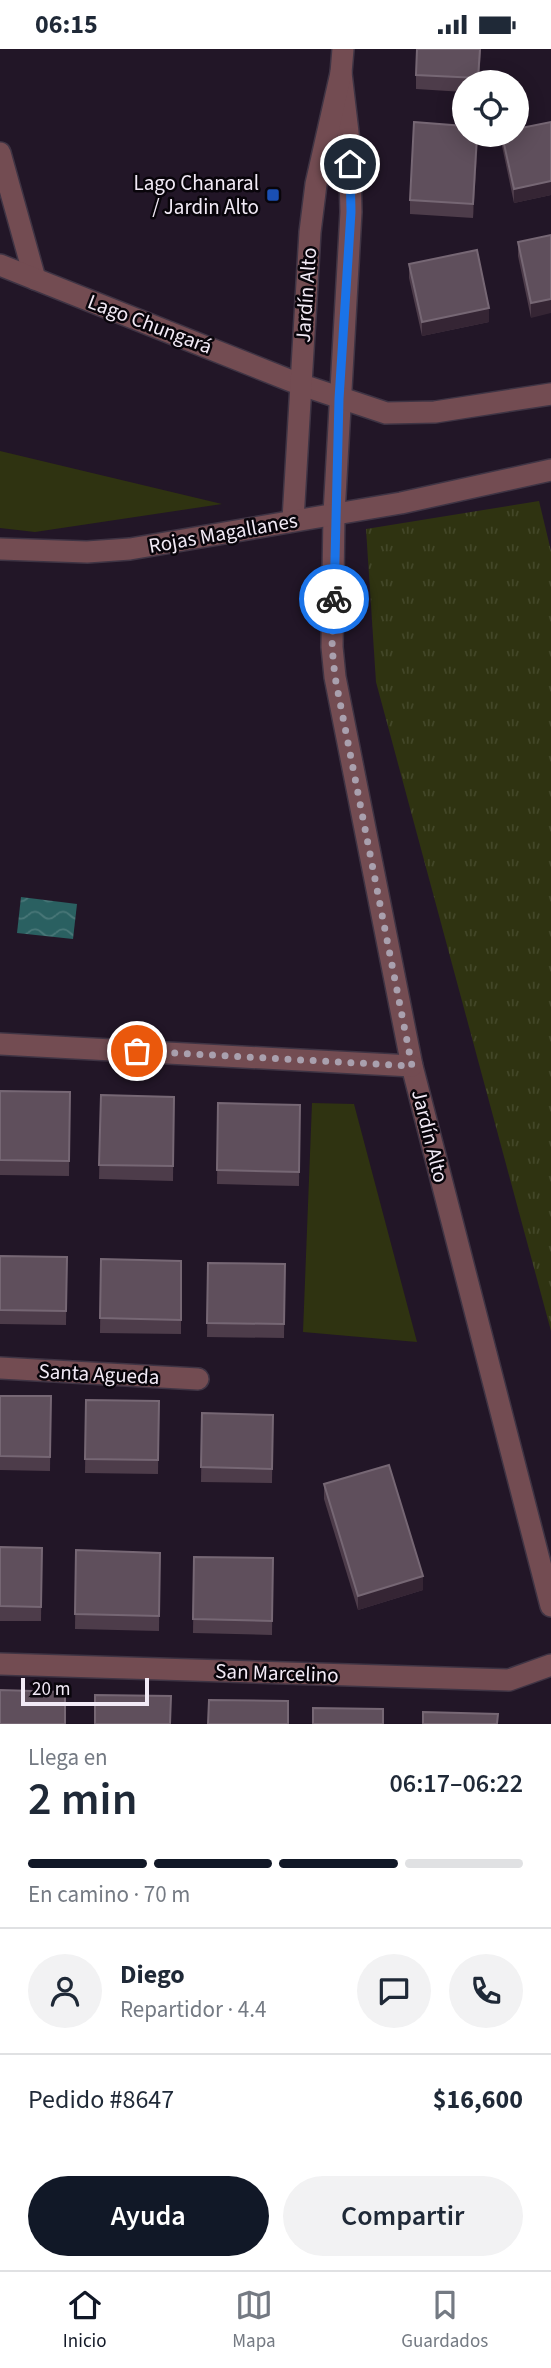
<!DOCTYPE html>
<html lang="es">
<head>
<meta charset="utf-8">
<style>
  :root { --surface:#fff; --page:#f2f2f3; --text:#1f2937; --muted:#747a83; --line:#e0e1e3; --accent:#111827 }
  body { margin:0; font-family:"Source Sans 3",sans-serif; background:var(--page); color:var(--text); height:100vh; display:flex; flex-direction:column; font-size:26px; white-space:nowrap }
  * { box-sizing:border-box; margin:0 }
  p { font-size:23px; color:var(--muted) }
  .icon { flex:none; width:38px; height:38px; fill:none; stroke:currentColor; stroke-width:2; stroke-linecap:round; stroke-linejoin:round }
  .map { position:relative; height:1675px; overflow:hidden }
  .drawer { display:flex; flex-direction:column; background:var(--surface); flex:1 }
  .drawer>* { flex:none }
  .controls { position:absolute; left:452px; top:21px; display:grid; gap:14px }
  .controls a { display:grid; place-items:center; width:77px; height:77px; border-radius:50%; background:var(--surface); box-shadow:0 4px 18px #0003; font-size:35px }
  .scale { position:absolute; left:21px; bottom:18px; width:128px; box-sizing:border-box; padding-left:7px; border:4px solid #f2eaf6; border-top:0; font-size:19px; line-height:24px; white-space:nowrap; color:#f2eaf6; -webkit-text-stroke:5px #09050b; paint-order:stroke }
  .pin { position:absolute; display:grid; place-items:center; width:60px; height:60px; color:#fff; margin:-30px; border:4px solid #fff; border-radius:50%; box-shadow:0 2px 7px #0007 }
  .courier { position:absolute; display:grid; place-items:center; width:70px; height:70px; margin:-35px; border:5px solid #1a73e8; border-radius:50%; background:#fff; color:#222; box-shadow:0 2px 9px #0007 }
  .summary em { font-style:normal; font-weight:600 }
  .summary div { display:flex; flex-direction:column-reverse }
  .summary { display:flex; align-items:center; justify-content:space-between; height:119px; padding:0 28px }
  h1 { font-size:46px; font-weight:600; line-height:52px }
  .bar { display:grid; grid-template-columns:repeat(4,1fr); gap:10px 7px; align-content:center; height:84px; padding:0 28px }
  .bar i { height:9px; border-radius:5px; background:var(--line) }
  .bar .selected { background:var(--accent) }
  .bar p { grid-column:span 4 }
  .line { display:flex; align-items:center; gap:18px; padding:0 28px; border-top:2px solid var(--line) }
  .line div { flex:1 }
  .round { display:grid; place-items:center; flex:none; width:74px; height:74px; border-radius:37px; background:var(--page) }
  .cta { display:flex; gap:14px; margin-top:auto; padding:14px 28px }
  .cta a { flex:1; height:80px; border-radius:42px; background:var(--accent); color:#fff; font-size:28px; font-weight:600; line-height:80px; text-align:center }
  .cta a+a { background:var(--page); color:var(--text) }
  .status { display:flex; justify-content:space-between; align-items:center; height:49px; padding:0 35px; background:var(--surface); direction:ltr }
  .status svg { height:19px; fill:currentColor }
  .tabs { display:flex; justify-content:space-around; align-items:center; height:98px; border-top:2px solid var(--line); background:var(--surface); font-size:19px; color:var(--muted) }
  .tabs a { display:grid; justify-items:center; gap:4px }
  .tabs .selected { color:var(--accent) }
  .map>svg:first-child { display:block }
  .grass { fill:#2f3311 }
  .park { fill:url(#park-tufts) }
  .water { fill:url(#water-waves) }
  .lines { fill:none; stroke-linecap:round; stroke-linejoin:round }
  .minor-casing { stroke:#3f3444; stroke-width:24 }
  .minor { stroke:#734c52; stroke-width:21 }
  .wall { fill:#4d3c4a }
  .shaded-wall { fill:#352534 }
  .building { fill:#5f4f5c; stroke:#766774; stroke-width:2 }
  .done { stroke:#a9a0ae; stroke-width:7; stroke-dasharray:0 12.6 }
  .route { stroke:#1a73e8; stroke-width:9 }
  .transit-dot { fill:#1a4fb4; stroke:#09050b; stroke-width:2.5 }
  .labels { text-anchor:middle; stroke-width:5; stroke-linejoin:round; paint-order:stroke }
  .poi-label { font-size:21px; fill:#f2eaf6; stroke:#09050b; text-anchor:end }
  .street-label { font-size:21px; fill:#f2eaf6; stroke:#09050b }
</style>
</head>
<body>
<div class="status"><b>06:15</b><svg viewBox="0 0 49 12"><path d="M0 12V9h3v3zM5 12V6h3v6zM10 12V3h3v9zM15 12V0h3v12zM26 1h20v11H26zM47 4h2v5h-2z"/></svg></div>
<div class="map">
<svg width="551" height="1675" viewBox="0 0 551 1675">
  <defs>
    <pattern id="park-tufts" width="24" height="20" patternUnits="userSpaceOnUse" patternTransform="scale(1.75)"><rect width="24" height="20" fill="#2f3311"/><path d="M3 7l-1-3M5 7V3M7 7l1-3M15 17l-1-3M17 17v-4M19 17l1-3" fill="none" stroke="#434728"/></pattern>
    <pattern id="water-waves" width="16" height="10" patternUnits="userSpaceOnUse" patternTransform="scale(1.75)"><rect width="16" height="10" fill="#2a6061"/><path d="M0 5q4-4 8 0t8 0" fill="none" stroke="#497778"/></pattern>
  </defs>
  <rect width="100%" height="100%" fill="#221627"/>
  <g class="grass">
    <polygon points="0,402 222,455 35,483 0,479"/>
    <polygon points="312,1054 354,1055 417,1293 303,1283"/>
  </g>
  <polygon class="park" points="539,452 551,502 551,1282 376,633 366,480"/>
  <polygon class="water" points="21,848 77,855 73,890 17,884"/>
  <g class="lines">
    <defs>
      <g id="minor">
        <polyline points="341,24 349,92 351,163 334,465 332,598 335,628 412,1017 551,1557"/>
        <polyline points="0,104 35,230"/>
        <polyline points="0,216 299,335 386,364 435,363 551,345"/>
        <polyline points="293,471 310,183 316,135 341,24 343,0"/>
        <polyline points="0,500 87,503 130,500 401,454 551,421"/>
        <polyline points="0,995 412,1017"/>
        <polyline points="0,1319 198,1330"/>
        <polyline points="0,1615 509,1631 551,1616"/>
      </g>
    </defs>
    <use href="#minor" class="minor-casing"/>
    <use href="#minor" class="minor"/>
  </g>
  <g class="wall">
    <polygon points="481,0 479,33 464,33 464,43 416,40 416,26"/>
    <polygon points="551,73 551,146 514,154 502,97 502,86"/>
    <polygon points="478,86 473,169 410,165 410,151"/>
    <polygon points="551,186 531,269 518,207 518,193"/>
    <polygon points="409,215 489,273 422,287 409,229"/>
    <polygon points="0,1042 70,1043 69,1127 0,1126"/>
    <polygon points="101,1046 174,1048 173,1132 99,1130"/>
    <polygon points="218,1054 300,1056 299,1137 217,1135"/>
    <polygon points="0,1207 67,1208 66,1276 0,1275"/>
    <polygon points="101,1210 181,1212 181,1285 100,1284"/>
    <polygon points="208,1214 285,1215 284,1289 207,1288"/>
    <polygon points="0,1347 51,1347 50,1422 0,1421"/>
    <polygon points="86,1351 159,1352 158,1425 85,1424"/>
    <polygon points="202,1364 273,1366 272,1434 201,1433"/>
    <polygon points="324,1435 423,1541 358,1561 324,1450"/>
    <polygon points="0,1498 42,1499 41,1572 0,1572"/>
    <polygon points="76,1501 160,1504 159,1582 75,1580"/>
    <polygon points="194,1508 273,1509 272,1586 193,1584"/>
  </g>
  <g class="shaded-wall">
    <polygon points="478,86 478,92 473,169 473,155"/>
    <polygon points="551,132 551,146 514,154 514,140"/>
    <polygon points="551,250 551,264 531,269 531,254"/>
    <polygon points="489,259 489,273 422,287 422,273"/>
    <polygon points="423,1527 423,1541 358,1561 358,1547"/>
  </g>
  <g class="building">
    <polygon points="417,0 480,0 478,29 416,26"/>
    <polygon points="414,73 464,77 464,86 477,86 473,155 410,151"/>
    <polygon points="551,73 551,132 514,140 502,86 516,86 516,80"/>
    <polygon points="551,186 551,250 531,254 518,193"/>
    <polygon points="477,201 489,259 422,273 409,215"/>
    <polygon points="0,1042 70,1043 69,1112 0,1111"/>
    <polygon points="101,1046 174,1048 173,1117 99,1116"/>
    <polygon points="218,1054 300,1056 299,1123 217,1121"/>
    <polygon points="0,1207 67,1208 66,1262 0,1261"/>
    <polygon points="101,1210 181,1212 181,1271 100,1269"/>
    <polygon points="208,1214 285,1215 284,1275 207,1274"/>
    <polygon points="0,1347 51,1347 50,1408 0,1407"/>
    <polygon points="86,1351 159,1352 158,1411 85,1410"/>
    <polygon points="202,1364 273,1366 272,1420 201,1418"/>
    <polygon points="389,1416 423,1527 358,1547 324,1435"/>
    <polygon points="0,1498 42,1499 41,1558 0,1557"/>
    <polygon points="76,1501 160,1504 159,1567 75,1565"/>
    <polygon points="194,1508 273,1509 272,1572 193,1570"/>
    <polygon points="0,1641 65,1643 65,1675 0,1675"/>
    <polygon points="95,1646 171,1647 170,1675 95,1675"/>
    <polygon points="209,1651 288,1652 288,1675 208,1675"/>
    <polygon points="313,1659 383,1660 383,1675 313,1675"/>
    <polygon points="423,1663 498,1665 497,1675 423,1675"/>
  </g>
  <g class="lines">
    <polyline class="done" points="137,1002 412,1017 335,628 332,598 334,550"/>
    <polyline class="route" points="334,550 339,350 351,163 350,115"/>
  </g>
  <rect class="transit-dot" x="266" y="139" width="14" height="14" rx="3.5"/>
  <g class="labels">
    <g class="poi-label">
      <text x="259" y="141">Lago Chanaral<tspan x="259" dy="24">/ Jardin Alto</tspan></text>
    </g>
    <g class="street-label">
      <text transform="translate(306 246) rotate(-86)" y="7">Jardín Alto</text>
      <text transform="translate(150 275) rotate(21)" y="7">Lago Chungará</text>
      <text transform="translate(223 484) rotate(-10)" y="7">Rojas Magallanes</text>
      <text transform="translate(430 1087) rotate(76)" y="7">Jardín Alto</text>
      <text transform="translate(99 1325) rotate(3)" y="7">Santa Agueda</text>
      <text transform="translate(277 1624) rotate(2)" y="7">San Marcelino</text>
    </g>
  </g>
</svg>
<div class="controls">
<a><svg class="icon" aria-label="locate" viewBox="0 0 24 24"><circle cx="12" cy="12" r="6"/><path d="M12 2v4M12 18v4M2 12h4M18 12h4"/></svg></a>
</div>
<div class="scale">20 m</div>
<div class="pin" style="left:137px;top:1002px;background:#ea580c"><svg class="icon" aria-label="bag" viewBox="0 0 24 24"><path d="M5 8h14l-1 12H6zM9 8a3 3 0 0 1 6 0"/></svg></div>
<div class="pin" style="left:350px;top:115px;background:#1f2937"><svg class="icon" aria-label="home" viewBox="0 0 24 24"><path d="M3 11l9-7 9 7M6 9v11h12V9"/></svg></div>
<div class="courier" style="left:334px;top:550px"><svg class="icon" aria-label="bike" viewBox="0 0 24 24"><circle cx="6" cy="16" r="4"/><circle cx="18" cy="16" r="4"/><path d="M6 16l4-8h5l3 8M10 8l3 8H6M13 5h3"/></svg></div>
</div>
<section class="drawer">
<div class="summary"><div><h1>2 min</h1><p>Llega en</p></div><em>06:17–06:22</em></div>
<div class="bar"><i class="selected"></i><i class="selected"></i><i class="selected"></i><i></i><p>En camino · 70 m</p></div>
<div class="line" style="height:126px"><a class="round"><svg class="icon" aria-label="person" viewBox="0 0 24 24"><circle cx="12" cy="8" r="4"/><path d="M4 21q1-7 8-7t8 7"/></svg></a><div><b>Diego</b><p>Repartidor · 4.4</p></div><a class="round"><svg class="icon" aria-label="chat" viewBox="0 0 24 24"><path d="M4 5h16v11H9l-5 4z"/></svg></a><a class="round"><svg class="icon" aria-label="phone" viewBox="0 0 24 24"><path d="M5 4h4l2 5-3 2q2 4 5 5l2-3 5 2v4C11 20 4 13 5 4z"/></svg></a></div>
<div class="line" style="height:91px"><div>Pedido #8647</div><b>$16,600</b></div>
<div class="cta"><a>Ayuda</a><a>Compartir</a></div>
</section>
<nav class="tabs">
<a class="selected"><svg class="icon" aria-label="home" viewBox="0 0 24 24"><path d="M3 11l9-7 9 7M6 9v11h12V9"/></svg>Inicio</a>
<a><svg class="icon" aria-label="map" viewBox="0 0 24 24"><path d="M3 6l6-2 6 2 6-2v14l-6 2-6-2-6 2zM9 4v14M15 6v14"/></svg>Mapa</a>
<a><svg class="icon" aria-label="saved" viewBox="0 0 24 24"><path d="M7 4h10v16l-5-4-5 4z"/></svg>Guardados</a>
</nav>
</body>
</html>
